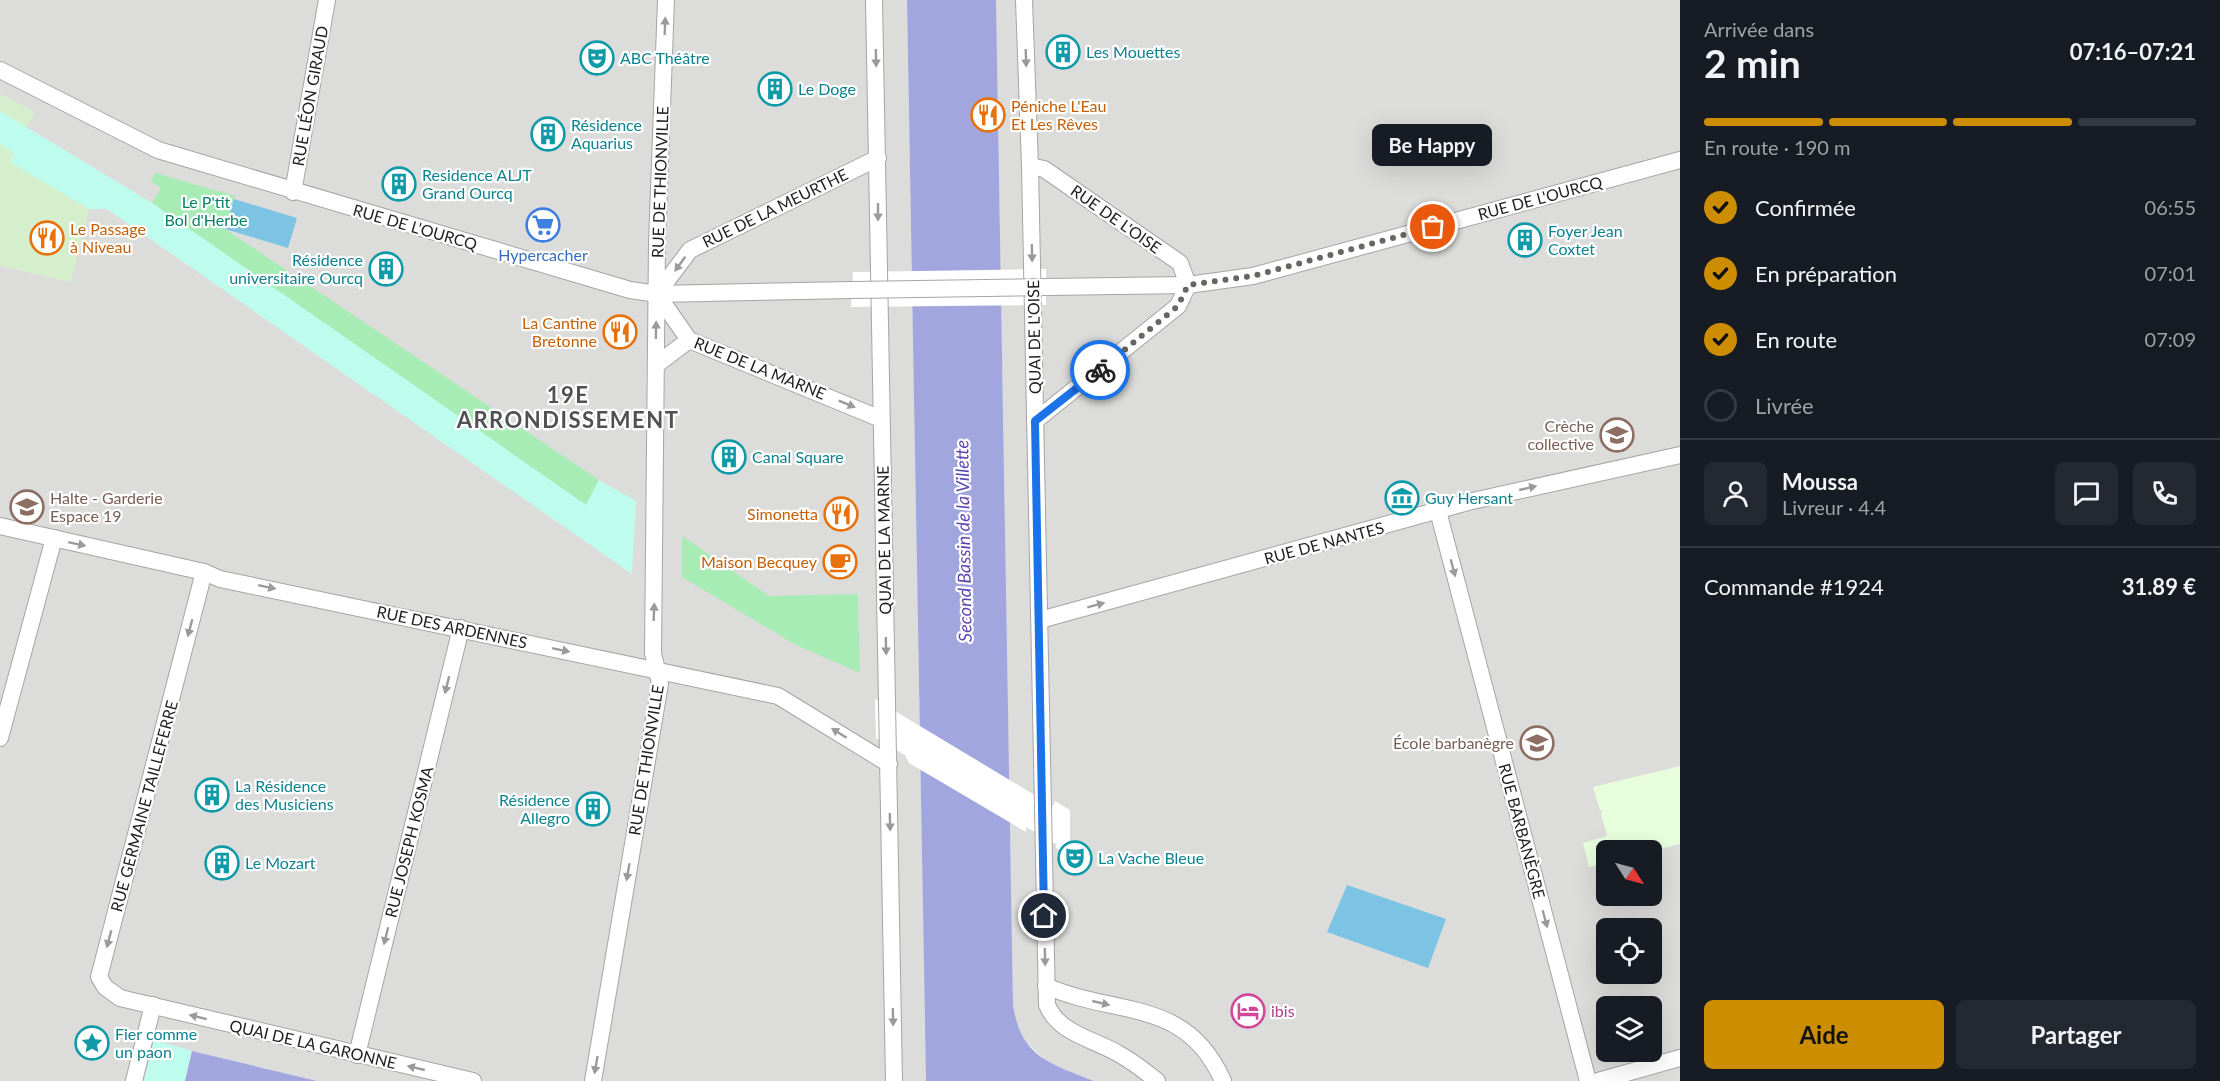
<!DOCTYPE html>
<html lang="fr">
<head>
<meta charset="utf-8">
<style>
  :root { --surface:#171b24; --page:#242831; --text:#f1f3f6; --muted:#9ea1a6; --line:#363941; --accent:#cc8d00 }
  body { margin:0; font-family:Lato,sans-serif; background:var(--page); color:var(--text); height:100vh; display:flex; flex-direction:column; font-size:22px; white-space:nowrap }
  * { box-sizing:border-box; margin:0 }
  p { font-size:20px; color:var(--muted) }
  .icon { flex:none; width:33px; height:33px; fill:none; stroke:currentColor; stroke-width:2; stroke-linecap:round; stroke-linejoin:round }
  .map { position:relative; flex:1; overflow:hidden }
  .side { display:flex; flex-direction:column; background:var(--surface); width:540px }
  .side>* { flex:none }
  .needle { width:39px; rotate:126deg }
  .fabs { position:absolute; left:1596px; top:840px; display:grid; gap:12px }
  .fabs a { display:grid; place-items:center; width:66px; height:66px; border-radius:9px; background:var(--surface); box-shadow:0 6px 24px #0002; font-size:30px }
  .pin { position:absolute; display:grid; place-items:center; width:51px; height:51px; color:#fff; margin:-26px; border:3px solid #fff; border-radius:50%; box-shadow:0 2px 6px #0007 }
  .courier { position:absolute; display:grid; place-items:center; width:60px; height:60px; margin:-30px; border:4px solid #1a73e8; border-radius:50%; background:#fff; color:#222; box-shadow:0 2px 8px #0007 }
  .bubble { position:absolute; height:42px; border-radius:9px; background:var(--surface); box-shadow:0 6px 24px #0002; font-size:20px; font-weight:700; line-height:42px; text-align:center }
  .headline em { font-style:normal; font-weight:700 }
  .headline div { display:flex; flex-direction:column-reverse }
  .headline { display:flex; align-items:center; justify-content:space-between; height:102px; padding:0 24px }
  h1 { font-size:39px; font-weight:700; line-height:45px }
  .bar { display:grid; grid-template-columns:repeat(4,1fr); gap:9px 6px; align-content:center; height:72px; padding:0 24px }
  .bar i { height:8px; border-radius:4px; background:var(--line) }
  .bar .active { background:var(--accent) }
  .bar p { grid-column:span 4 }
  .line { display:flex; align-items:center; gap:15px; padding:0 24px; border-top:2px solid var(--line) }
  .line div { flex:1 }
  .round { display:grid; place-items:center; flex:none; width:63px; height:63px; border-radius:9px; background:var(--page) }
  ol { padding:0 24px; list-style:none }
  li { display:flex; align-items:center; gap:18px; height:66px }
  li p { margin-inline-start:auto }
  li .icon { padding:6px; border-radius:50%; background:var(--accent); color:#111; stroke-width:4 }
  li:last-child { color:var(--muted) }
  li i { width:33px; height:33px; border:3px solid var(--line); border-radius:50% }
  .cta { display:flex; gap:12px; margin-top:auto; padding:12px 24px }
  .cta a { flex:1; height:69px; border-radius:9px; background:var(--accent); color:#111; font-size:24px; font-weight:700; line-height:69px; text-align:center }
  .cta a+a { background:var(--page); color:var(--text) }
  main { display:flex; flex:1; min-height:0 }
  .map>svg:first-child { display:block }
  .residential { fill:#dcdcdb; fill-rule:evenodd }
  .education { fill:#e7ffdd }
  .farmland { fill:#d5efcd }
  .grass { fill:#a6ecb4 }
  .park { fill:#befcee }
  .pitch { fill:#7dc3e3 }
  .water { fill:#a1a6df }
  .pier { fill:#fff }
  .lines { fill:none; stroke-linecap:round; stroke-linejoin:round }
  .street-casing { stroke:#a5a5a5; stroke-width:18 }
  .street { stroke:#fff; stroke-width:16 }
  .street-bridge-casing { stroke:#a5a5a5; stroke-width:18; stroke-linecap:butt }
  .street-bridge { stroke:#fff; stroke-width:16 }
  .oneway { fill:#9a9a9a }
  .done { stroke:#666763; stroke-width:6; stroke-dasharray:0 10.8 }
  .route { stroke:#1a73e8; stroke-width:8 }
  .labels { text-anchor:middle; stroke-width:4.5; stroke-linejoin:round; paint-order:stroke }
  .culture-label { font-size:16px; fill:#0d838f; stroke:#fff; text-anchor:start }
  .street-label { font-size:16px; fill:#1e1e1e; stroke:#fff }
  .food-label { font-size:16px; fill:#c56008; stroke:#fff; text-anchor:end }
  .park-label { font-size:16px; fill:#068266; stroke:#fff }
  .shop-label { font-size:16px; fill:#366cbe; stroke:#fff }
  .education-label { font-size:16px; fill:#785e54; stroke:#fff; text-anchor:end }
  .hotel-label { font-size:16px; fill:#b23c85; stroke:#fff; text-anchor:start }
  .water-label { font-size:18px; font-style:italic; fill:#5b45b2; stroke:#fff }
  .district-label { font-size:22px; font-weight:bold; letter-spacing:1.5px; fill:#515151; stroke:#fff }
</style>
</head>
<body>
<main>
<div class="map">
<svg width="1680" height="1081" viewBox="0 0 1680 1081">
  <rect width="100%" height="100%" fill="#ebefe3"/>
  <g class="residential">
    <polygon points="0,0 907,0 926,1081 317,1081 192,1051 185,1081 0,1081"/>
    <path d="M996 0H1680V1081H1094L1049 1063 1025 1041 1016 1025 1013 1005ZM1606 850H1652V896H1606ZM1606 928H1652V974H1606ZM1606 1006H1652V1052H1606Z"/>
  </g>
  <polygon class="education" points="1680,766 1680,844 1652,851 1606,850 1606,863 1589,867 1583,843 1607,836 1601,814 1602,810 1600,810 1593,787"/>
  <polygon class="farmland" points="0,94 35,112 27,127 58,190 89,209 71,282 0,266"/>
  <g class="grass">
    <polygon points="155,173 235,196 225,229 599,480 586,505 152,203 161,188 151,181"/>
    <polygon points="682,536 769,596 858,594 860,673 794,644 682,577"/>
  </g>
  <g class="park">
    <polygon points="0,111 152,203 586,505 599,480 636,501 632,574 107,209 89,209 10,162 14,153 0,144"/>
    <polygon points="154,1040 192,1051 185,1081 144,1081"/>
  </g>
  <g class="pitch">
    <polygon points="234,199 297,218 288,248 225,229"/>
    <polygon points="1347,885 1446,919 1428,968 1327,932"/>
  </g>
  <g class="water">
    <path d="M907 0H996L1013 1005C1021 1058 1050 1063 1094 1081H926Z"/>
    <polygon points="192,1051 317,1081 185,1081"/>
  </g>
  <g class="pier">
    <polygon points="1046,269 1046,305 851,307 853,272"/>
    <polygon points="875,699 1053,806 1055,801 1070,810 1070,855 1056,848 1056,844 1026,827 1026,832 909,763 905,755 876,738"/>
  </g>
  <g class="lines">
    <defs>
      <g id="street">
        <polyline points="874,0 894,1081"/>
        <path d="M1024 0 1030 166 1047 1005C1059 1034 1094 1039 1119 1054 1133 1062 1145 1071 1157 1081"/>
        <polyline points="0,70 158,150 630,290 657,294 852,290"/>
        <polyline points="1030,166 1044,169 1180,263 1188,285 1178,306 1035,421"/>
        <polyline points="293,192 327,0"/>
        <polyline points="1046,287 1188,285 1253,276 1680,160"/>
        <polyline points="657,294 690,250 878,158"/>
        <polyline points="657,294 689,340 881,419"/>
        <polyline points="656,365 689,340"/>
        <polyline points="1438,511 1588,1081"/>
        <polyline points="0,526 204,572 220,579 778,696 889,764"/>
        <polyline points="204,572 99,977 105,987 120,998 473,1081"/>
        <polyline points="1040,620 1468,502 1680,455"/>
        <polyline points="0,738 54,538"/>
        <path d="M1046 986C1117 1017 1186 997 1223 1081"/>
        <polyline points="357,1055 461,628"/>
        <polyline points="134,1081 153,1005"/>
        <polyline points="593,1081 660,684 653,653 657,243 666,0"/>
        <polyline points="1598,1081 1680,1058"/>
      </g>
    </defs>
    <use href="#street" class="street-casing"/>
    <use href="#street" class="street"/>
    <defs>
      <polyline id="street-bridge" points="852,290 1046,287"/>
    </defs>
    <use href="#street-bridge" class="street-bridge-casing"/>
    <use href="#street-bridge" class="street-bridge"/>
  </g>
  <defs><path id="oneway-solid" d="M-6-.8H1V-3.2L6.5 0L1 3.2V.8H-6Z" transform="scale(1.5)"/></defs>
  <g class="oneway">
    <use href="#oneway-solid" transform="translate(665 26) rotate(-88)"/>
    <use href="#oneway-solid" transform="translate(876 58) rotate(89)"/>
    <use href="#oneway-solid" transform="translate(1026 58) rotate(88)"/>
    <use href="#oneway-solid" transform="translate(878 212) rotate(90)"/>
    <use href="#oneway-solid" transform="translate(1032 253) rotate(89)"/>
    <use href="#oneway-solid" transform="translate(680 264) rotate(126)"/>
    <use href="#oneway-solid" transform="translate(656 330) rotate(-89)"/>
    <use href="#oneway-solid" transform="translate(847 404) rotate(22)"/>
    <use href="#oneway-solid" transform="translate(1528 488) rotate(-13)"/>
    <use href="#oneway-solid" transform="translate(77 544) rotate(12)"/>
    <use href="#oneway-solid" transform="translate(1453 568) rotate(75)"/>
    <use href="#oneway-solid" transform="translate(267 587) rotate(12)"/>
    <use href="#oneway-solid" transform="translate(1096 605) rotate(-15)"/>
    <use href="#oneway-solid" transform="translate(654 612) rotate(-88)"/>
    <use href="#oneway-solid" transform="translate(190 628) rotate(105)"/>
    <use href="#oneway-solid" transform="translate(886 646) rotate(89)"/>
    <use href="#oneway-solid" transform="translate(561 650) rotate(12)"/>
    <use href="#oneway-solid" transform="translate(447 685) rotate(104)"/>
    <use href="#oneway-solid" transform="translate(839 733) rotate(-148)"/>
    <use href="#oneway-solid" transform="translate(890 822) rotate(89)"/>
    <use href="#oneway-solid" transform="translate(628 872) rotate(100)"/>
    <use href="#oneway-solid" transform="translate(1545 919) rotate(75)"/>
    <use href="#oneway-solid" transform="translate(386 936) rotate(104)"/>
    <use href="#oneway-solid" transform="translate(109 939) rotate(105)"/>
    <use href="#oneway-solid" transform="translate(1045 957) rotate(89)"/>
    <use href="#oneway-solid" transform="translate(1101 1003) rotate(13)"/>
    <use href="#oneway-solid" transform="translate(198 1017) rotate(-166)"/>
    <use href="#oneway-solid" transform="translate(893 1017) rotate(89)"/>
    <use href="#oneway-solid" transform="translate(596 1065) rotate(100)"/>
    <use href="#oneway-solid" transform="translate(416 1068) rotate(-167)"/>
  </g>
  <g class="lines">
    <polyline class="done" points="1100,370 1178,306 1188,285 1253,276 1433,227"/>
    <polyline class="route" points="1044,916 1035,421 1100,370"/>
  </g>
  <defs>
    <symbol id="building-ring" viewBox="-11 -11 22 22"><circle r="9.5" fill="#fff" stroke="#0f9aa8" stroke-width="1.5"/><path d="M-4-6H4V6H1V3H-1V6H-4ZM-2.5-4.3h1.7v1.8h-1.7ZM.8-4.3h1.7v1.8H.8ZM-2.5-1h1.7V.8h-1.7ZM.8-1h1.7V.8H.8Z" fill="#0f9aa8"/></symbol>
    <symbol id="theatre-ring" viewBox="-11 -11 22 22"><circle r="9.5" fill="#fff" stroke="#0f9aa8" stroke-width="1.5"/><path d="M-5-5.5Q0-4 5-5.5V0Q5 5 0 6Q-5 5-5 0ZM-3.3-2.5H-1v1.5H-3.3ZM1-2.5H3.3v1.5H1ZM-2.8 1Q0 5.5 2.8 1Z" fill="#0f9aa8"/></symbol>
    <symbol id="restaurant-ring" viewBox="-11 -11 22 22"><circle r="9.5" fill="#fff" stroke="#e8710a" stroke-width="1.5"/><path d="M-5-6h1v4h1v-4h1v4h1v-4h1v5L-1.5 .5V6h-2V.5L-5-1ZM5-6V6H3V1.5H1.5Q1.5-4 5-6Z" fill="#e8710a"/></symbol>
    <symbol id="supermarket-ring" viewBox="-11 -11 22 22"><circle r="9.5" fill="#fff" stroke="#3f7fe0" stroke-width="1.5"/><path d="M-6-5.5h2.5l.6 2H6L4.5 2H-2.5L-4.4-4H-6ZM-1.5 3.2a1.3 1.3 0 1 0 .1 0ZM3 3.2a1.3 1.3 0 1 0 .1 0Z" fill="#3f7fe0"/></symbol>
    <symbol id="school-ring" viewBox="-11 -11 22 22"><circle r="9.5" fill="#fff" stroke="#8d6e63" stroke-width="1.5"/><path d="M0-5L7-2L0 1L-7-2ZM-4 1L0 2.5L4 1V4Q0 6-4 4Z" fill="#8d6e63"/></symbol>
    <symbol id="museum-ring" viewBox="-11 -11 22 22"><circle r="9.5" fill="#fff" stroke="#0f9aa8" stroke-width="1.5"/><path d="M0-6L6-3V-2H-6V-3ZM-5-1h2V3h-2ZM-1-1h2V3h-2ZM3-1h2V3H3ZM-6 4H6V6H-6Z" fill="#0f9aa8"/></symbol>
    <symbol id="cafe-ring" viewBox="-11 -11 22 22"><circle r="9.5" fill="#fff" stroke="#e8710a" stroke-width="1.5"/><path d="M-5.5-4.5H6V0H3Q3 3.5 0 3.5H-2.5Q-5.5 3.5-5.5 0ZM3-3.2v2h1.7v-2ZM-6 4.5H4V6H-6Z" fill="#e8710a"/></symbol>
    <symbol id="hotel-ring" viewBox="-11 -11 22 22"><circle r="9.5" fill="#fff" stroke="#d1479c" stroke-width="1.5"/><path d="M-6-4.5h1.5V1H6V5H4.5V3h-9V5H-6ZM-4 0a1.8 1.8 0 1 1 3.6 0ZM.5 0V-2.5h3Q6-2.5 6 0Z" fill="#d1479c"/></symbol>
    <symbol id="sight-ring" viewBox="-11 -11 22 22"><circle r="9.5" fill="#fff" stroke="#0f9aa8" stroke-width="1.5"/><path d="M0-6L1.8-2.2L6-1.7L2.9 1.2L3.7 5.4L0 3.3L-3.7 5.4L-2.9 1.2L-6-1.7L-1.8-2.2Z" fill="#0f9aa8"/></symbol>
  </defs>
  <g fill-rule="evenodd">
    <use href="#building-ring" x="1044" y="33" width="38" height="38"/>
    <use href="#theatre-ring" x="578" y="39" width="38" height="38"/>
    <use href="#building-ring" x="756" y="70" width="38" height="38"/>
    <use href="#restaurant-ring" x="969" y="96" width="38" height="38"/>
    <use href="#building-ring" x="529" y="115" width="38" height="38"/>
    <use href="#building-ring" x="380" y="165" width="38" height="38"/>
    <use href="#supermarket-ring" x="524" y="206" width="38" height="38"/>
    <use href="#restaurant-ring" x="28" y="219" width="38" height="38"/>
    <use href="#building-ring" x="1506" y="221" width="38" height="38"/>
    <use href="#building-ring" x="367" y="250" width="38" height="38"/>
    <use href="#restaurant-ring" x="601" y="313" width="38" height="38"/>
    <use href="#school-ring" x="1598" y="416" width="38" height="38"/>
    <use href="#building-ring" x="710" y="438" width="38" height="38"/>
    <use href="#museum-ring" x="1383" y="479" width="38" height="38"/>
    <use href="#school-ring" x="8" y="488" width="38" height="38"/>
    <use href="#restaurant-ring" x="822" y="495" width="38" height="38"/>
    <use href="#cafe-ring" x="821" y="543" width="38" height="38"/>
    <use href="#school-ring" x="1518" y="724" width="38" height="38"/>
    <use href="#building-ring" x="193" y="776" width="38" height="38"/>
    <use href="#building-ring" x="574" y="790" width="38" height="38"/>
    <use href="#theatre-ring" x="1056" y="839" width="38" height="38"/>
    <use href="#building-ring" x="203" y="844" width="38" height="38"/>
    <use href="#hotel-ring" x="1229" y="992" width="38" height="38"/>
    <use href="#sight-ring" x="73" y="1024" width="38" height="38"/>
  </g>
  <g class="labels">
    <g class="culture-label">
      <text x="1086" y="58">Les Mouettes</text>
      <text x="620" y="64">ABC Théâtre</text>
      <text x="798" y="95">Le Doge</text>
      <text x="571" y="131">Résidence<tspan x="571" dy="18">Aquarius</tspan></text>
      <text x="422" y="181">Residence ALJT<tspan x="422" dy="18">Grand Ourcq</tspan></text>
      <text x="1548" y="237">Foyer Jean<tspan x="1548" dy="18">Coxtet</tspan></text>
      <text x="363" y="266" text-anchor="end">Résidence<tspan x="363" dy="18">universitaire Ourcq</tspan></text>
      <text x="752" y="463">Canal Square</text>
      <text x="1425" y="504">Guy Hersant</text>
      <text x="235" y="792">La Résidence<tspan x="235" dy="18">des Musiciens</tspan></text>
      <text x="570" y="806" text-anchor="end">Résidence<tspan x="570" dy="18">Allegro</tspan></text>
      <text x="1098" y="864">La Vache Bleue</text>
      <text x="245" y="869">Le Mozart</text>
      <text x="115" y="1040">Fier comme<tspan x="115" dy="18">un paon</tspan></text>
    </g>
    <g class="street-label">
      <text transform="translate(310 96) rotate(-80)" y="6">RUE LÉON GIRAUD</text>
      <text transform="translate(660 182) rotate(-88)" y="6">RUE DE THIONVILLE</text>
      <text transform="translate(1540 198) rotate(-15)" y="6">RUE DE L'OURCQ</text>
      <text transform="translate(775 208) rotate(-26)" y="6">RUE DE LA MEURTHE</text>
      <text transform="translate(1116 219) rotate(35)" y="6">RUE DE L'OISE</text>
      <text transform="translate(415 227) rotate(16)" y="6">RUE DE L'OURCQ</text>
      <text transform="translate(1034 337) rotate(-91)" y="6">QUAI DE L'OISE</text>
      <text transform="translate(760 368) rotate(22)" y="6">RUE DE LA MARNE</text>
      <text transform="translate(884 540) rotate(-91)" y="6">QUAI DE LA MARNE</text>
      <text transform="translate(1324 543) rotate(-15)" y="6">RUE DE NANTES</text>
      <text transform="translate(452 627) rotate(12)" y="6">RUE DES ARDENNES</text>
      <text transform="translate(646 760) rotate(-81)" y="6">RUE DE THIONVILLE</text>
      <text transform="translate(144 806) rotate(-75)" y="6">RUE GERMAINE TAILLEFERRE</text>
      <text transform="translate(1522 831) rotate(75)" y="6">RUE BARBANÈGRE</text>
      <text transform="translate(409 842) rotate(-76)" y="6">RUE JOSEPH KOSMA</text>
      <text transform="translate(313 1044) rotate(13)" y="6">QUAI DE LA GARONNE</text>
    </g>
    <g class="food-label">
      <text x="1011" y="112" text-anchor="start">Péniche L'Eau<tspan x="1011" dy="18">Et Les Rêves</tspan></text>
      <text x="70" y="235" text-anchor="start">Le Passage<tspan x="70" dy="18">à Niveau</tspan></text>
      <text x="597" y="329">La Cantine<tspan x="597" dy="18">Bretonne</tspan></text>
      <text x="818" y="520">Simonetta</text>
      <text x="817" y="568">Maison Becquey</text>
    </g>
    <g class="park-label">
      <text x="206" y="208">Le P'tit<tspan x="206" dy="18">Bol d'Herbe</tspan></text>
    </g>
    <g class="shop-label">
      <text x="543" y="261">Hypercacher</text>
    </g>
    <g class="education-label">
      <text x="1594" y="432">Crèche<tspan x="1594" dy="18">collective</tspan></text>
      <text x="50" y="504" text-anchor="start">Halte - Garderie<tspan x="50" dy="18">Espace 19</tspan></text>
      <text x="1514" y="749">École barbanègre</text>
    </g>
    <g class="hotel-label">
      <text x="1271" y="1017">ibis</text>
    </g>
    <g class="water-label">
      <text transform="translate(964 541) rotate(-91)" y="6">Second Bassin de la Villette</text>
    </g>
    <g class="district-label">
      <text x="568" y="403">19E<tspan x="568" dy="25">ARRONDISSEMENT</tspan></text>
    </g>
  </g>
</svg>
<div class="fabs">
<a><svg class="needle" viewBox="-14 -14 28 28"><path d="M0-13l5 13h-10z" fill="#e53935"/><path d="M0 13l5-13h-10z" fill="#9ea1a6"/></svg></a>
<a><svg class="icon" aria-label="locate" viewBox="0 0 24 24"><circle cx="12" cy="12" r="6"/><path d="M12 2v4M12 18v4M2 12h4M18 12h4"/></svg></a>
<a><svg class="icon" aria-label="layers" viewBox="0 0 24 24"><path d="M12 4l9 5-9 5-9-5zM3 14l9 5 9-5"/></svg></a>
</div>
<div class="pin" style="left:1433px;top:227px;background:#ea580c"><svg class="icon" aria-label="bag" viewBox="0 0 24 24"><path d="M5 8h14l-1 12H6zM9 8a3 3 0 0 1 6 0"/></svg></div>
<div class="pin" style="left:1044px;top:916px;background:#1f2937"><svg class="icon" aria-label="home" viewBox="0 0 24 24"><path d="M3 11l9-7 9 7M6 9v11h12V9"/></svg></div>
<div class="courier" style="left:1100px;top:370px"><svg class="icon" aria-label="bike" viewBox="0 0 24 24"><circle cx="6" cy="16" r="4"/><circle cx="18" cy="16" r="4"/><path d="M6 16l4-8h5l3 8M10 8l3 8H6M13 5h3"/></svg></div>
<div class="bubble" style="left:1372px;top:124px;width:120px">Be Happy</div>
</div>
<section class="side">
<div class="headline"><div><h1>2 min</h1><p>Arrivée dans</p></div><em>07:16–07:21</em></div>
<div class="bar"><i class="active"></i><i class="active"></i><i class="active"></i><i></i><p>En route · 190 m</p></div>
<ol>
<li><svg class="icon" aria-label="check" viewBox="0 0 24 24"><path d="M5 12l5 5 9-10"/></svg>Confirmée<p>06:55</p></li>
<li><svg class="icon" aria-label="check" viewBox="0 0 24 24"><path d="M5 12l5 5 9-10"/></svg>En préparation<p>07:01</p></li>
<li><svg class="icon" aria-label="check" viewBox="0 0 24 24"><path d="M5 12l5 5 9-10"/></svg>En route<p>07:09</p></li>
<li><i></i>Livrée</li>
</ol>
<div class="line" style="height:108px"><a class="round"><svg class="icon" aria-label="person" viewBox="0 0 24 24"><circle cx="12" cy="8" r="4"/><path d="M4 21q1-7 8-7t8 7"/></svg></a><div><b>Moussa</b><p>Livreur · 4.4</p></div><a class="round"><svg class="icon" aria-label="chat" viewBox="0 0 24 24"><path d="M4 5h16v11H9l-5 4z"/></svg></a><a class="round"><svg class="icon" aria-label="phone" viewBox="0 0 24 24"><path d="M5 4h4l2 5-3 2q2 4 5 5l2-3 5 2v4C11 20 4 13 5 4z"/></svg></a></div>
<div class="line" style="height:78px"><div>Commande #1924</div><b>31.89 €</b></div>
<div class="cta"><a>Aide</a><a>Partager</a></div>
</section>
</main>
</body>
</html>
